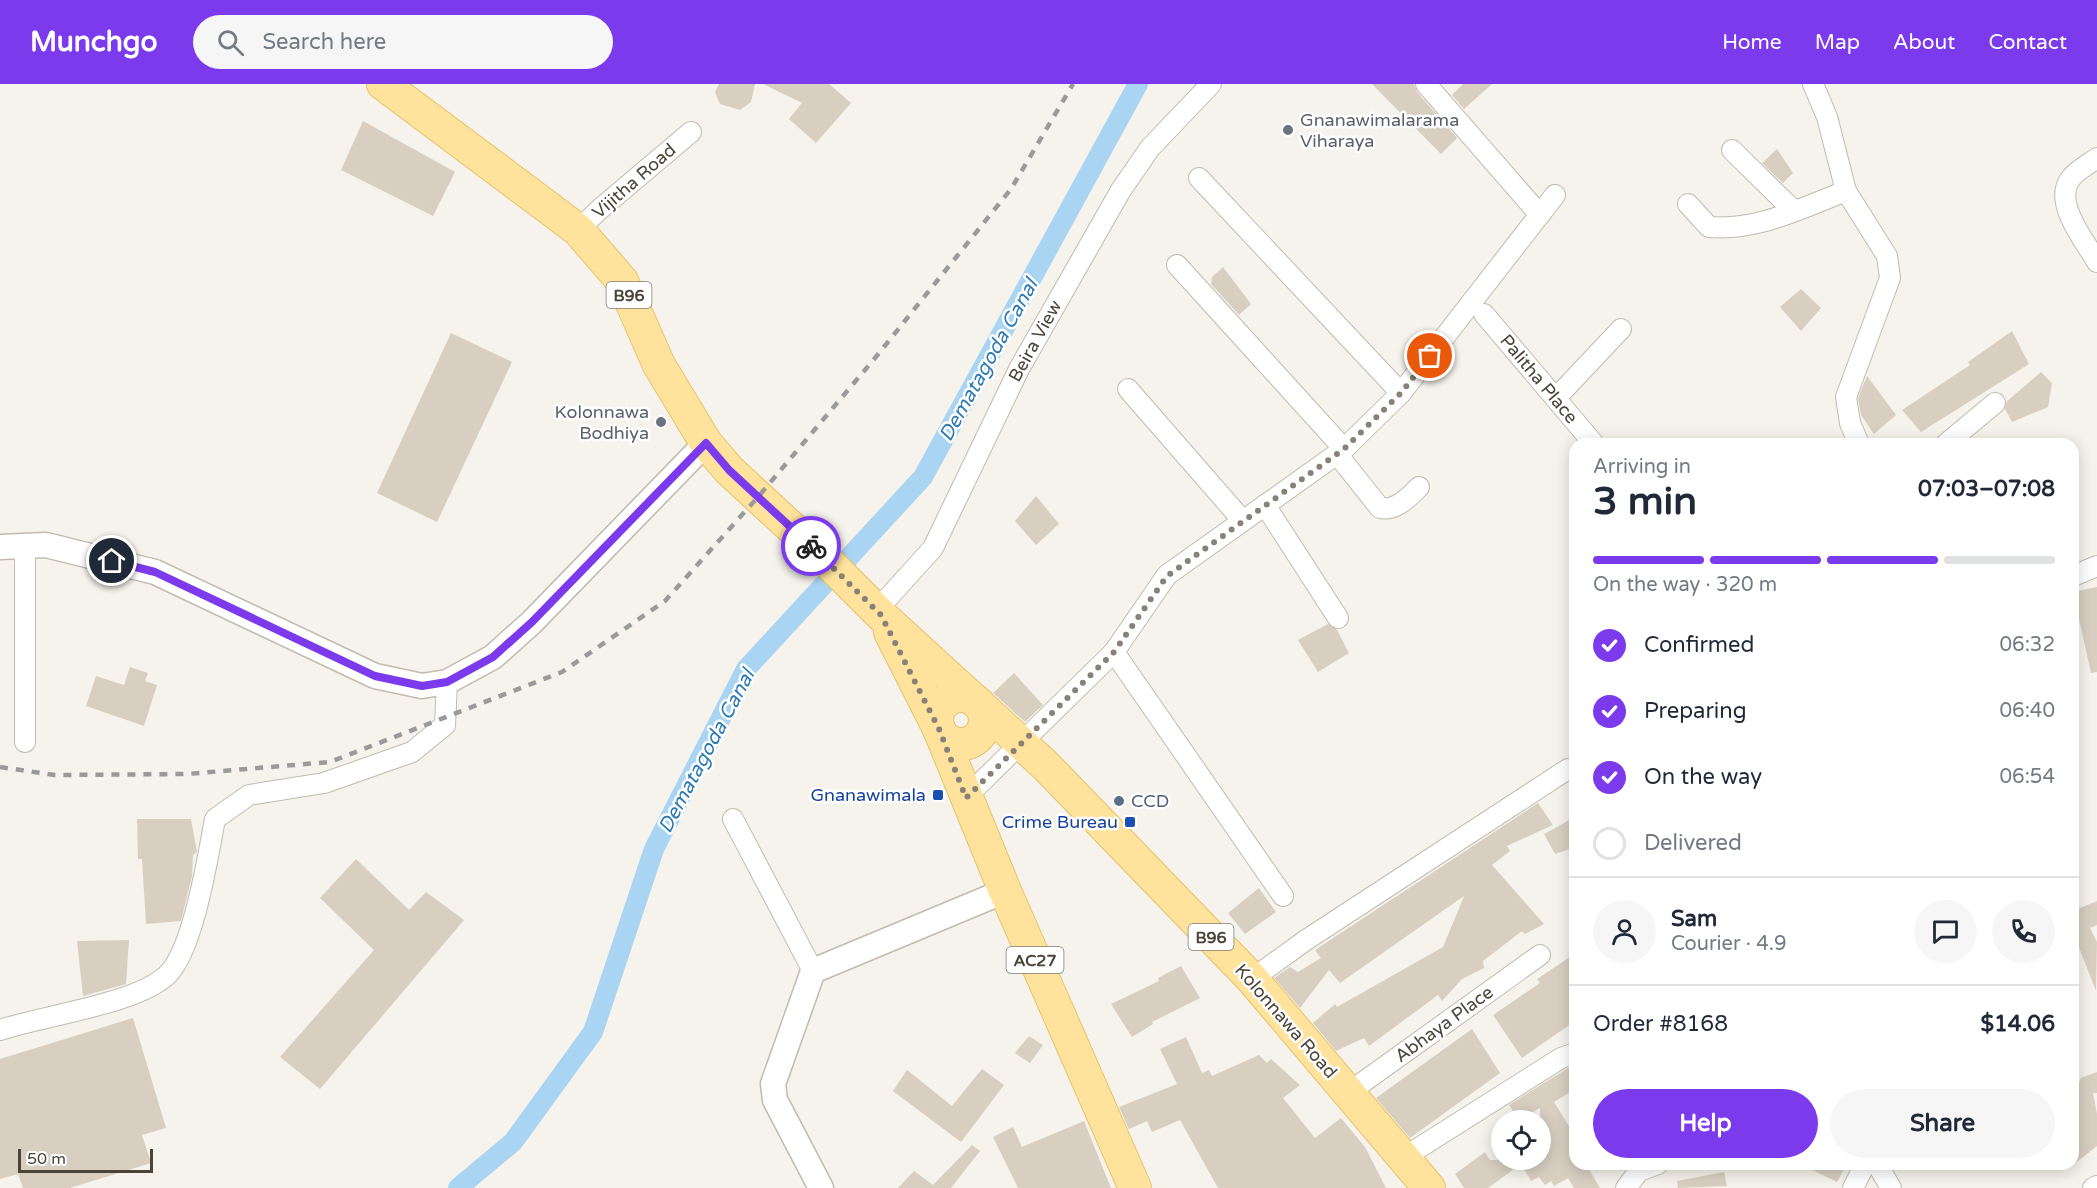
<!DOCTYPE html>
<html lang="en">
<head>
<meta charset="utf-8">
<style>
  :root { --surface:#fff; --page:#f6f6f7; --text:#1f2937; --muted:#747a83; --line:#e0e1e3; --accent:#7c3aed }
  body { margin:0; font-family:"Varela Round",sans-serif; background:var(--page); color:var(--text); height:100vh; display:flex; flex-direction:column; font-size:22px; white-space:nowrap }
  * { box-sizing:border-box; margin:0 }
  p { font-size:20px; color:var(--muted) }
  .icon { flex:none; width:33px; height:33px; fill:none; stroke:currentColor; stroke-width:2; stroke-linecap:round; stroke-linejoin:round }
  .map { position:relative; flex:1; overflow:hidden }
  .sheet { position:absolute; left:1569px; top:354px; width:510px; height:732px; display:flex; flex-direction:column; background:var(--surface); border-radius:18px; box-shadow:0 3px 15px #0003 }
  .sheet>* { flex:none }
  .controls { position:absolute; left:1491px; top:1026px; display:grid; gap:12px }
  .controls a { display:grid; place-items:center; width:60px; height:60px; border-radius:50%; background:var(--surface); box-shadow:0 3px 15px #0003; font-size:30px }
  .scale { position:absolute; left:18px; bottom:15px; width:135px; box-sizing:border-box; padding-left:6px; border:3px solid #4b4439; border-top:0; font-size:16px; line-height:21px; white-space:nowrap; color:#4b4439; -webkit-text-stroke:4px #fff; paint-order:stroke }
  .pin { position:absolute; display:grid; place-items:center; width:51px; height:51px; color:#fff; margin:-26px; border:3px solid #fff; border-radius:50%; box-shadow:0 2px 6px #0007 }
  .courier { position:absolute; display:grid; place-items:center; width:60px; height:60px; margin:-30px; border:4px solid #7c3aed; border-radius:50%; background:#fff; color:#222; box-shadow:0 2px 8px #0007 }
  .head em { font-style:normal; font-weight:700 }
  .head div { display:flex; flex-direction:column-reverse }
  .head { display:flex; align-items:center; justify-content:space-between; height:102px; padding:0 24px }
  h1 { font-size:39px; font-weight:700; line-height:45px }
  .bar { display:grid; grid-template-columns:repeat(4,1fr); gap:9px 6px; align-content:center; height:72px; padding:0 24px }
  .bar i { height:8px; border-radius:4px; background:var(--line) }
  .bar .on { background:var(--accent) }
  .bar p { grid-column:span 4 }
  .line { display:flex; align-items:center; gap:15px; padding:0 24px; border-top:2px solid var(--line) }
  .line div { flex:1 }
  .round { display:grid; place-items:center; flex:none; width:63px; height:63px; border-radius:32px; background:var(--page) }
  ol { padding:0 24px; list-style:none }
  li { display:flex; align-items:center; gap:18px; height:66px }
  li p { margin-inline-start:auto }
  li .icon { padding:6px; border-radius:50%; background:var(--accent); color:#fff; stroke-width:4 }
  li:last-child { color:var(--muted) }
  li i { width:33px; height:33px; border:3px solid var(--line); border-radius:50% }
  .cta { display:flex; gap:12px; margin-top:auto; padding:12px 24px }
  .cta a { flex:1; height:69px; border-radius:36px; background:var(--accent); color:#fff; font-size:24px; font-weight:700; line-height:69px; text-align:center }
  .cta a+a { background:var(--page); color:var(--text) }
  header { display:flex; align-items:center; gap:36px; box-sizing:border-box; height:84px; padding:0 30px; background:var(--accent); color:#fff }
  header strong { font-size:28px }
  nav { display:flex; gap:33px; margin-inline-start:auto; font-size:21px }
  .search { width:420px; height:54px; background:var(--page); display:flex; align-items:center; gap:15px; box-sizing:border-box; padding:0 21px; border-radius:33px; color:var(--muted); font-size:22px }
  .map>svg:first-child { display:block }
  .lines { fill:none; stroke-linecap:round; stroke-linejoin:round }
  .canal { stroke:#a9d4f2; stroke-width:20 }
  .building { fill:#d8cfc1 }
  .minor-casing { stroke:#c2bbae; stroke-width:22 }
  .tertiary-casing { stroke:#c2bbae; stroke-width:27 }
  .primary-casing { stroke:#e6c16a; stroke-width:34 }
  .minor { stroke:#fff; stroke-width:20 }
  .tertiary { stroke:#fff; stroke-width:24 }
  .primary { stroke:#ffe39c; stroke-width:32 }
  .rail { stroke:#9a9a9a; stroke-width:4.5; stroke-dasharray:8 8; stroke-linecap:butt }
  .done { stroke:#878178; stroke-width:6; stroke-dasharray:0 10.8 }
  .route { stroke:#7c3aed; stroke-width:8 }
  .worship-dot { fill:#6b7280; stroke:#fff; stroke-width:2 }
  .transit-dot { fill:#1a4fb4; stroke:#fff; stroke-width:2 }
  .service-dot { fill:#5c6f8a; stroke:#fff; stroke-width:2 }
  .labels { text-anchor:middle; stroke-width:5; stroke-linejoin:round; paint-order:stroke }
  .shield { fill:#fff; stroke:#817c74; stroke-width:1.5 }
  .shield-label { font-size:16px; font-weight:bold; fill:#4b4439 }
  .worship-label { font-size:18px; fill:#5b616d; stroke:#fff; text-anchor:start }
  .street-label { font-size:18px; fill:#4b4439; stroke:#fff }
  .transit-label { font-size:18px; fill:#164399; stroke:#fff; text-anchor:end }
  .service-label { font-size:18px; fill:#4e5e75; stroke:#fff; text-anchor:start }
  .water-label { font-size:20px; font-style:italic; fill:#2e7ab2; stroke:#fff }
</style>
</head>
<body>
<header>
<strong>Munchgo</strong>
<div class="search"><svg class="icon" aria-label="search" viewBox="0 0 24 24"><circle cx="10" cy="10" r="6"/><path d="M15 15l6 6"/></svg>Search here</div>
<nav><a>Home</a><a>Map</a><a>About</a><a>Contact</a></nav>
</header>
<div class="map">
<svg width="2097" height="1104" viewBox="0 0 2097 1104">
  <rect width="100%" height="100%" fill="#f6f3ec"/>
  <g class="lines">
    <polyline class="canal" points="458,1104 513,1058 593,948 654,765 746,585 923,393 1138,0"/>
  </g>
  <g class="building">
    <polygon points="719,0 755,0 751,18 740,26 720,20 715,8"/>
    <polygon points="763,0 829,0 851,19 816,59 789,35 802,19"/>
    <polygon points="1372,0 1414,0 1417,8 1457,54 1441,70"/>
    <polygon points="1463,0 1492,0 1464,25 1452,11"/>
    <polygon points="363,37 455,88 433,132 341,86"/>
    <polygon points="1777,65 1793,89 1783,99 1762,79"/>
    <polygon points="1223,183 1251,220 1239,231 1211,200 1212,193"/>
    <polygon points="1801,205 1821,224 1801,247 1780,223"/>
    <polygon points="2012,247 2029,280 1921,348 1902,326 1970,281 1968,278"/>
    <polygon points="451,249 512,278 437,438 377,409"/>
    <polygon points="2041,288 2052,299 2048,323 2012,338 2005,325 2007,317"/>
    <polygon points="1867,292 1896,331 1874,350 1861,331 1858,314"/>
    <polygon points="1036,412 1059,440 1036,461 1015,437"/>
    <polygon points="2097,503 2097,588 2091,589 2073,508"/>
    <polygon points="1328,540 1337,546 1349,569 1318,588 1298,556"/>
    <polygon points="130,583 148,589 145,597 157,601 144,642 86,622 96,592 124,601"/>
    <polygon points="1014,589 1043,621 1025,638 993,609"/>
    <polygon points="1538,719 1553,741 1507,762 1510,767 1492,781 1544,840 1525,850 1522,847 1483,877 1484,884 1462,895 1442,917 1438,911 1369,962 1364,954 1336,967 1313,939 1335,920 1337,923 1443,863 1464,812 1340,899 1329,886 1300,924 1274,894 1290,883 1298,888 1321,874 1315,866"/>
    <polygon points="1575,733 1575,763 1555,770 1544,750"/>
    <polygon points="137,735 191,735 197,768 193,771 192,792 181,837 146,840 142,775 138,775"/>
    <polygon points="356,775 409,826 426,808 464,836 320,1005 280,973 374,866 320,814"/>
    <polygon points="1259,804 1276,828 1245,850 1228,829"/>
    <polygon points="2097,817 2097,841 2090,844 2097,858 2096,907 2073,848 2073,827"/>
    <polygon points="129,856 126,900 83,912 77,857"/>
    <polygon points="1570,873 1575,881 1575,937 1522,974 1493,931 1540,899 1537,895"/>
    <polygon points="1181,882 1200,914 1152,938 1153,940 1132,953 1111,920 1159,897 1158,894"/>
    <polygon points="133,934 166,1044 142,1051 151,1079 70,1104 23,1104 18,1090 0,1095 0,975"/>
    <polygon points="1472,945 1500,989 1410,1054 1376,1014"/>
    <polygon points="1029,952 1043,961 1030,979 1015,969"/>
    <polygon points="1186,953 1202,989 1209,986 1212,992 1259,971 1267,979 1271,975 1300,1001 1283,1014 1315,1054 1341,1034 1365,1063 1386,1104 1218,1104 1180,1036 1152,1048 1147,1037 1129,1045 1119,1023 1177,1000 1160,965"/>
    <polygon points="1568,984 1575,995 1575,1005 1554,1018 1575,1052 1575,1080 1586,1080 1600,1104 1574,1104 1568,1094 1554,1102 1551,1097 1545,1101 1539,1093 1531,1097 1521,1080 1488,1104 1464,1104 1455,1090 1485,1068 1490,1076 1540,1076 1540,1024 1519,1036 1509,1021"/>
    <polygon points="982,985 1004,1001 961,1058 893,1007 907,986 952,1022"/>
    <polygon points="2097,988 2097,1009 2093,1009 2097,1030 2097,1062 2073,1081 2073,1014 2081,994"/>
    <polygon points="1084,1037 1111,1104 1018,1104 993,1053 1013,1043 1022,1063"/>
    <polygon points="972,1061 980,1067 951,1104 898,1104 914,1087 933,1101"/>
    <polygon points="1800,1080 1847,1080 1837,1098"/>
    <polygon points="1724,1088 1727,1102 1678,1104 1677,1097"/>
  </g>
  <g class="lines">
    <defs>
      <g id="minor">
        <polyline points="1426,0 1540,131"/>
        <polyline points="1813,0 1827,33 1846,107 1887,172 1890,194 1846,313 1850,339 1859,360"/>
        <polyline points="1732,66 1794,127"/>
        <path d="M2097 74C2089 80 2077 86 2071 94 2052 118 2085 157 2097 178"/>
        <polyline points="1199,94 1401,309"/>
        <path d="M1688 120 1709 143C1757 147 1802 124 1846 107"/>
        <polyline points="578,146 600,125 691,48"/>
        <polyline points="1177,181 1344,365"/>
        <polyline points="1484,230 1594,360"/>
        <polyline points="1128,305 1243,437"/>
        <polyline points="1556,314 1621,245"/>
        <polyline points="1946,360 1995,319"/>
        <path d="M1337 370 1380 424C1396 427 1408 414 1419 403"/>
        <polyline points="1265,421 1338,534"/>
        <polyline points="2073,492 2097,482"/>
        <polyline points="877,526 933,464 1019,285 1121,106 1150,64 1211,0"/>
        <polyline points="1114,568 1283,812"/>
        <polyline points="25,658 25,461"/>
        <polyline points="965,714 1114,568 1167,491 1344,365 1401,309 1555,111"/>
        <polyline points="733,735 813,887"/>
        <polyline points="1252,895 1306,856 1568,685"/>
        <path d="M0 946C44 931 133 921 166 892 193 869 208 772 215 735L249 711 324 699 412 668 445 641 447 598"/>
        <polyline points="1348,1009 1540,871"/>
        <polyline points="1403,1074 1561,974 1575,969"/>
        <polyline points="1877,1080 1891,1104"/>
        <polyline points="1626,1104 1639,1087 1658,1080"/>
        <polyline points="1853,1104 1865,1080"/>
        <polyline points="2093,1104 2097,1102"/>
      </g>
      <g id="tertiary">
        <polyline points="0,463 46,461 155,488 375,592 422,602 447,598 493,573 532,538 706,359"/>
        <polyline points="821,1104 775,1016 773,1000 813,887 1005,807"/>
      </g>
      <g id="primary">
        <polyline points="383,0 578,146 622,197 659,281 706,359 729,386 820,470 881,531 1045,681 1252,895 1429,1104"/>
        <polyline points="890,548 939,645 1005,807 1135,1104"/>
        <circle cx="961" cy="636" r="24"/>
      </g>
    </defs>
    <use href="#minor" class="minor-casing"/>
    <use href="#tertiary" class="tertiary-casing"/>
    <use href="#primary" class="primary-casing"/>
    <use href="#minor" class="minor"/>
    <use href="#tertiary" class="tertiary"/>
    <use href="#primary" class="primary"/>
    <polyline class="rail" points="0,683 55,691 187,690 330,678 562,588 665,517 758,413 875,274 1011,105 1073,0"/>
  </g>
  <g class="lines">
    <polyline class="done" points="811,462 881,531 939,645 966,714 1114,568 1167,492 1344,365 1401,309 1430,272"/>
    <polyline class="route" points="112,477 155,488 375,592 422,602 447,598 493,573 532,538 706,359 729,386 811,462"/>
  </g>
  <g class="worship-dot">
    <circle cx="1288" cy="46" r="6"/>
    <circle cx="661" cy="338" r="6"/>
  </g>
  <g class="transit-dot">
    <rect x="932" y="705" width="12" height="12" rx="3"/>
    <rect x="1124" y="732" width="12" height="12" rx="3"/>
  </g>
  <circle class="service-dot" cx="1119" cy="717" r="6"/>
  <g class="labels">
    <g class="shield">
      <rect x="606.5" y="198" width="45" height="26" rx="4.5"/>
      <rect x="1188.5" y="840" width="45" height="26" rx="4.5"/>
      <rect x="1006.5" y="863" width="57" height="26" rx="4.5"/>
    </g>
    <g class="shield-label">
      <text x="629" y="217">B96</text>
      <text x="1211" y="859">B96</text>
      <text x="1035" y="882">AC27</text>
    </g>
    <g class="worship-label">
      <text x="1300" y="42">Gnanawimalarama<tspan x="1300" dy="21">Viharaya</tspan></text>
      <text x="649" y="334" text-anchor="end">Kolonnawa<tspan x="649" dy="21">Bodhiya</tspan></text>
    </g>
    <g class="street-label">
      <text transform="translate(634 97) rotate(-41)" y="6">Vijitha Road</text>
      <text transform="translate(1035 257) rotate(-61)" y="6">Beira View</text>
      <text transform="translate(1539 295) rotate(50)" y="6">Palitha Place</text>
      <text transform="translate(1286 937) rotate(49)" y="6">Kolonnawa Road</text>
      <text transform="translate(1444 940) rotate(-36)" y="6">Abhaya Place</text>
    </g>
    <g class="transit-label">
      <text x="926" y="717">Gnanawimala</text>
      <text x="1118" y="744">Crime Bureau</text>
    </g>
    <g class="service-label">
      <text x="1131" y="723">CCD</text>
    </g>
    <g class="water-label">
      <text transform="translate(988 276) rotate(-61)" y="7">Dematagoda Canal</text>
      <text transform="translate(706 667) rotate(-62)" y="7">Dematagoda Canal</text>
    </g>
  </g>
</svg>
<div class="controls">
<a><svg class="icon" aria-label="locate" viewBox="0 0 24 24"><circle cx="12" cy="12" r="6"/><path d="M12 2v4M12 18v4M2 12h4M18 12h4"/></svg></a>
</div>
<div class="scale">50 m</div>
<div class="pin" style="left:1430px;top:272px;background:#ea580c"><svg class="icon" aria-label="bag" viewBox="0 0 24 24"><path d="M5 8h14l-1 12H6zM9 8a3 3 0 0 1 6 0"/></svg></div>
<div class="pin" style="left:112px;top:477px;background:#1f2937"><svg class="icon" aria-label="home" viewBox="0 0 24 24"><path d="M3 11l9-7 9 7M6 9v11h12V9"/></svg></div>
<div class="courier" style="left:811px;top:462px"><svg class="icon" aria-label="bike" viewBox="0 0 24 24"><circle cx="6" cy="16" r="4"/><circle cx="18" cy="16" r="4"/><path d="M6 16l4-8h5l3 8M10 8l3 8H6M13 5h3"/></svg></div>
<section class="sheet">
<div class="head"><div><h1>3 min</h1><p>Arriving in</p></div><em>07:03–07:08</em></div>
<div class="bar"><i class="on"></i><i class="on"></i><i class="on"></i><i></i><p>On the way · 320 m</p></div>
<ol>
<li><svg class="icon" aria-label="check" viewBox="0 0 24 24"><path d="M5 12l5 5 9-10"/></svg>Confirmed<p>06:32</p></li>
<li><svg class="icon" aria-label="check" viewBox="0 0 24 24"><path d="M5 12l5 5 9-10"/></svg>Preparing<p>06:40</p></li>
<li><svg class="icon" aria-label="check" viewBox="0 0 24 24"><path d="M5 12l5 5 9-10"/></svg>On the way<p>06:54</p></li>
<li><i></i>Delivered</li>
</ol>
<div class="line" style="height:108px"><a class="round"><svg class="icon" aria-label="person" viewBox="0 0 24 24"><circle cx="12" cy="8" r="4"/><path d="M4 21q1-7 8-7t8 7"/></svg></a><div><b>Sam</b><p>Courier · 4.9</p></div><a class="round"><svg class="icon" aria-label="chat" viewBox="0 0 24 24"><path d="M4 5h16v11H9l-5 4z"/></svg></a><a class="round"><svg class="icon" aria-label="phone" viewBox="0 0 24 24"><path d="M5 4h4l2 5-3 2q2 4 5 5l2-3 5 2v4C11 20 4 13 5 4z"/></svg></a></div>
<div class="line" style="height:78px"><div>Order #8168</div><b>$14.06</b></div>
<div class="cta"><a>Help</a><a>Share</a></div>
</section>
</div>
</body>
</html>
